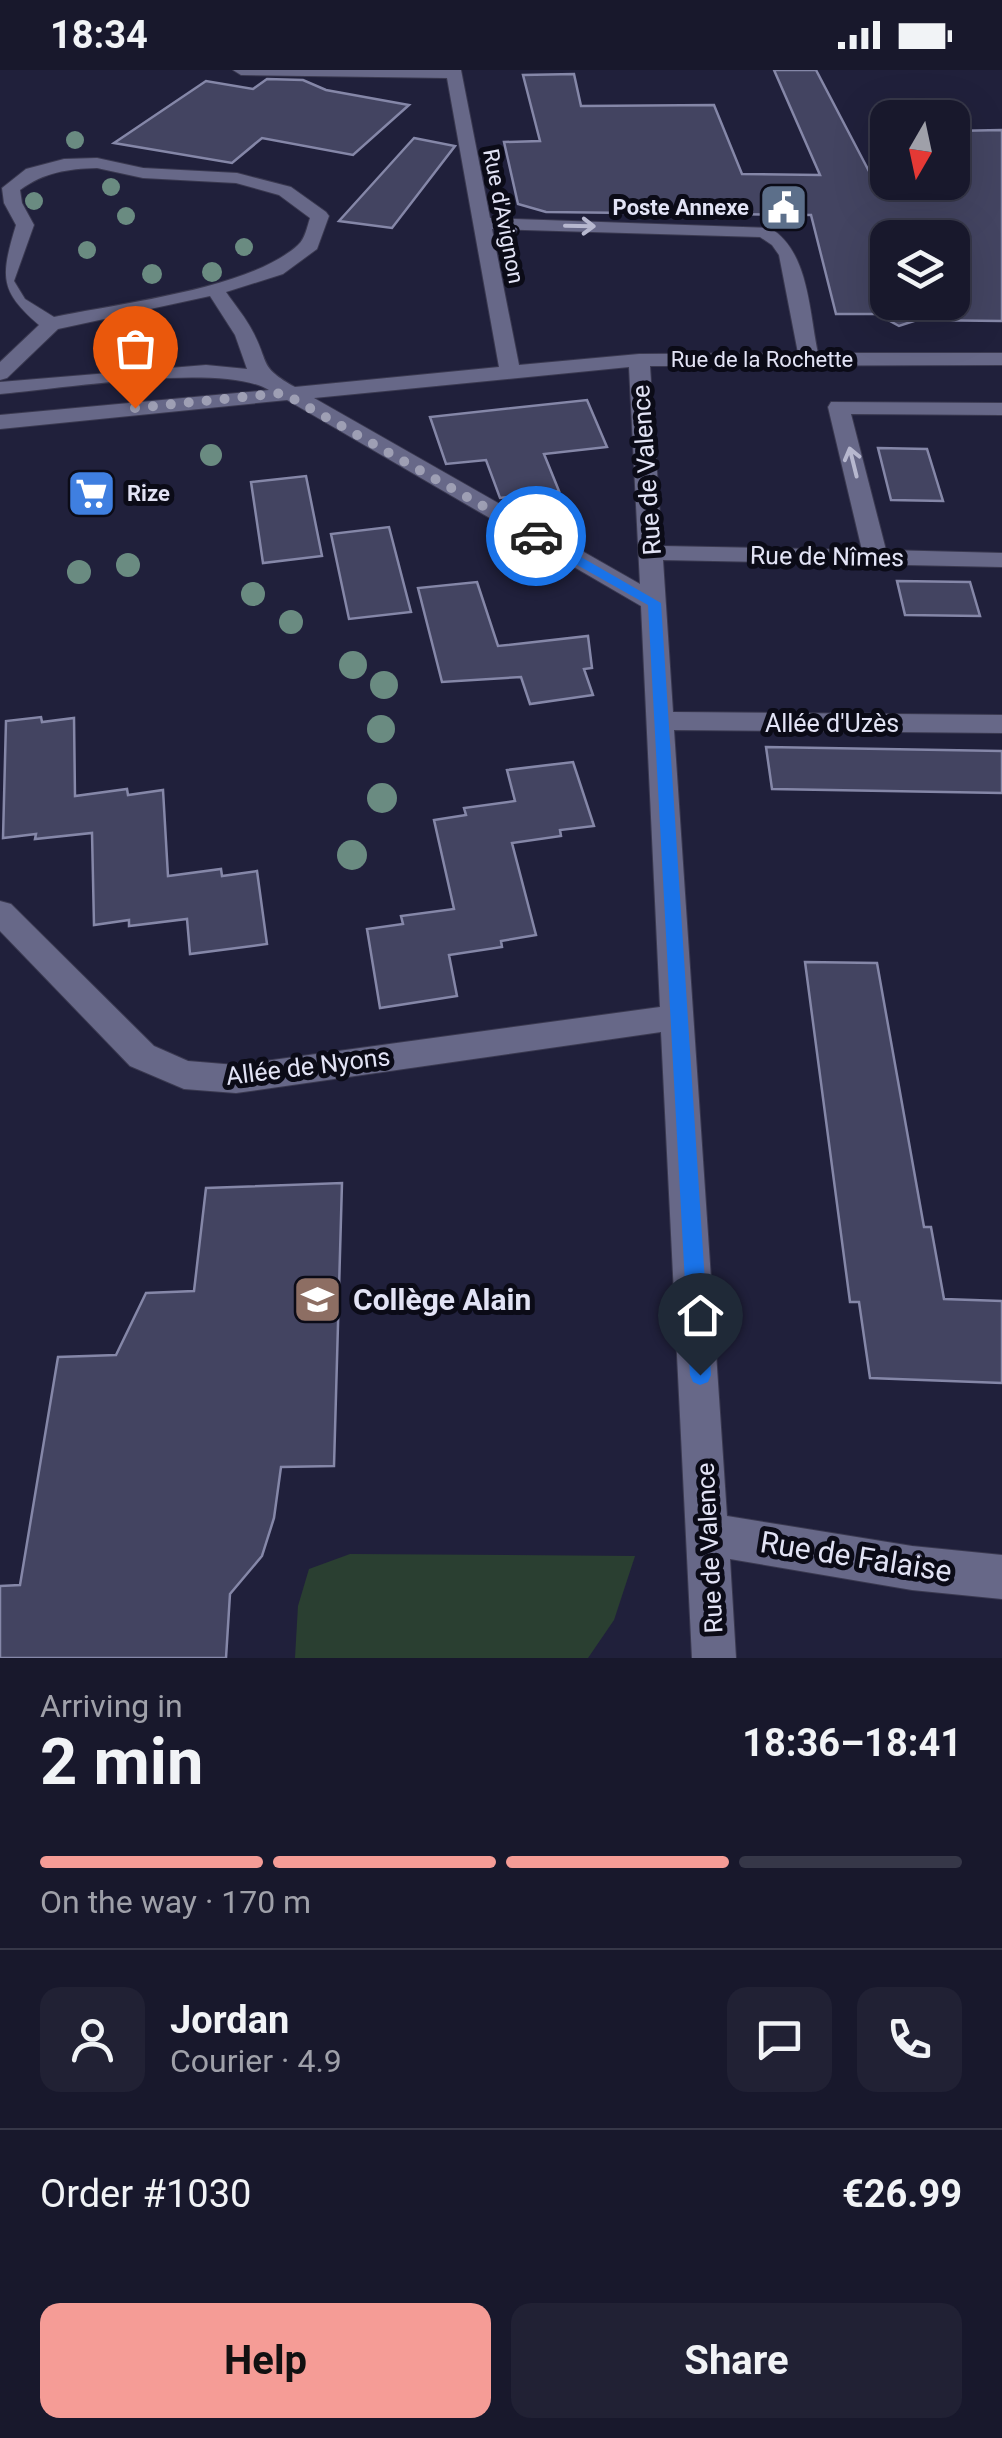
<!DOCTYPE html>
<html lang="en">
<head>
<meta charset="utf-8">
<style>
  :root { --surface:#18182c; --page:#212134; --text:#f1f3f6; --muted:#9fa0a9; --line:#363748; --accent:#f59c96 }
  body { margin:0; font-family:Roboto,sans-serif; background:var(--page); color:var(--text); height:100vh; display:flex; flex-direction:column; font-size:38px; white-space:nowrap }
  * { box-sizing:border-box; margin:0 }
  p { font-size:32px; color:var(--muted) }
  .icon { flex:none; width:55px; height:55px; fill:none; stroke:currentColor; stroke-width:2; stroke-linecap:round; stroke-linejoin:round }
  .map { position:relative; height:1588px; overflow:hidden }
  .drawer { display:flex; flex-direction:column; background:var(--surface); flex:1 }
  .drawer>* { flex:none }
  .needle { width:65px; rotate:189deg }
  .buttons { position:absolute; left:870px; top:30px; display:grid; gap:20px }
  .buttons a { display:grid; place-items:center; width:100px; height:100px; border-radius:20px; background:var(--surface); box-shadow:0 10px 40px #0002,0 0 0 2px var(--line); font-size:50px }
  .pin { position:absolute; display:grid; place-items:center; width:85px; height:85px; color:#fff; margin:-102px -42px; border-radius:50% 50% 50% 0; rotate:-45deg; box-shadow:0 0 10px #0007 }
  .pin .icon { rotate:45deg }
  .courier { position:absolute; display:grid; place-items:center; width:100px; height:100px; margin:-50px; border:8px solid #1a73e8; border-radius:50%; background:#fff; color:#222; box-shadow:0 2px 12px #0007 }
  .overview em { font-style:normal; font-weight:700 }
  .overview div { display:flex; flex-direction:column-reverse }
  .overview { display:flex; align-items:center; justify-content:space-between; height:170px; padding:0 40px }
  h1 { font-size:65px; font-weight:700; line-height:75px }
  .bar { display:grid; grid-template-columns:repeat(4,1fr); gap:15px 10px; align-content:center; height:120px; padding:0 40px }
  .bar i { height:12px; border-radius:8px; background:var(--line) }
  .bar .current { background:var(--accent) }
  .bar p { grid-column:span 4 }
  .line { display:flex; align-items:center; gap:25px; padding:0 40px; border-top:2px solid var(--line) }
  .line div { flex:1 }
  .round { display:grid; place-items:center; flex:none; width:105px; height:105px; border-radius:20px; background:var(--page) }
  .primary-button { display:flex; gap:20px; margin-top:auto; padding:20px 40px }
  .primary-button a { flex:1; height:115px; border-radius:20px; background:var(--accent); color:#111; font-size:40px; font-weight:700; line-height:115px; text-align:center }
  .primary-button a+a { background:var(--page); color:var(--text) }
  .status { display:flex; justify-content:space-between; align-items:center; height:70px; padding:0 50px; background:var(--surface); direction:ltr }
  .status svg { height:28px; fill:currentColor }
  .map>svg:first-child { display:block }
  .green { fill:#2a3f31 }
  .building { fill:#434461; stroke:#8587a8; stroke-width:2.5; fill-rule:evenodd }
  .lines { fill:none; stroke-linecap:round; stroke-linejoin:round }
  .minor-casing { stroke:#3a3950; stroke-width:2 }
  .minor { fill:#676888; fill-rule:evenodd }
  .tree { fill:#6a8b81 }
  .oneway { stroke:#b7b8cf }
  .route { fill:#1a73e8 }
  .done { stroke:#9e9fb4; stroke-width:10; stroke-dasharray:0 18 }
  .labels { text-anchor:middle; stroke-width:10; stroke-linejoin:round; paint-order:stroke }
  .far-poi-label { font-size:22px; font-weight:bold; fill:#e2e3f5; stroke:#0b0b17; text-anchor:end }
  .far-street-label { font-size:22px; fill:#e2e3f5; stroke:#0b0b17 }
  .street-label { font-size:25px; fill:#e2e3f5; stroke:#0b0b17 }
  .near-poi-label { font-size:30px; font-weight:bold; fill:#e2e3f5; stroke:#0b0b17; text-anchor:start }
  .near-street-label { font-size:30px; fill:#e2e3f5; stroke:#0b0b17 }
</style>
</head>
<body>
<div class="status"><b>18:34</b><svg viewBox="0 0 49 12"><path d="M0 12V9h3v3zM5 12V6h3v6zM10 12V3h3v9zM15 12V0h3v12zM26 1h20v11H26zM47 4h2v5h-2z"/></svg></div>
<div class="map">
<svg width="1002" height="1588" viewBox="0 0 1002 1588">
  <rect width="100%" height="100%" fill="#20203b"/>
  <polygon class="green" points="350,1484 635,1486 614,1550 588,1588 295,1588 298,1536 309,1499"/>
  <g class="building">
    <path d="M774 0H816L872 107 888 105V112H952V61L1002 60V251L917 250 899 256 877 244H836L811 145 546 142 518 134 504 72 540 71 523 5 574 4 581 36 714 35 742 104 820 105ZM888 168H952V232H888Z"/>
    <polygon points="267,9 303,10 326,20 409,35 353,85 262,68 232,93 114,73 206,11 253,19"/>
    <polygon points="414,68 455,76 392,158 339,151"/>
    <polygon points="587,330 607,377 544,384 559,421 500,428 486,390 446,394 430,347"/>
    <polygon points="878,378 927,379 943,431 891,430"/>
    <polygon points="306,406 322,486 263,493 251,412"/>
    <polygon points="389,457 411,542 349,549 331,464"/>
    <polygon points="897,511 970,512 980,546 905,545"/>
    <polygon points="477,512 498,576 588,566 592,598 584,599 593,625 530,634 521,607 442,612 418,518"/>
    <polygon points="41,647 42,652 74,648 75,726 127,719 128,725 163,720 168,806 221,799 222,806 257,801 267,874 190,884 187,849 129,856 129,850 94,855 92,763 35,769 36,764 3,768 6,651"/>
    <polygon points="766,677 1002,681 1002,723 772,719"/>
    <polygon points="573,692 594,756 560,760 561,766 512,773 536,865 501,871 502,877 449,885 457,926 380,938 367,859 403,854 401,846 454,839 434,750 466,745 464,738 515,731 507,700"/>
    <polygon points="805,892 877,893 924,1157 931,1157 944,1229 1002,1231 1002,1313 870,1308 859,1232 850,1232"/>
    <polygon points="342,1113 334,1396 281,1397 274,1448 262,1486 230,1524 226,1588 0,1588 0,1516 20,1515 58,1287 116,1285 146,1223 194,1221 206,1118"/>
  </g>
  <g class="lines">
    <defs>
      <path id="minor" d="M233 0H461L490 148 770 158C809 181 809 242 818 283H1002V295L650 296 662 476 862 480 828 337 831 332 1002 333V345L851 344 886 480 1002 483V497L663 490 673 642 1002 645V663L674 660 727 1446 912 1476 1002 1485V1529L912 1520 730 1489 736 1588H692L661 962 236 1023 184 1019 130 996 0 861V831L11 834 154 976 188 991 236 995 660 937 641 536 287 330 0 359V345L269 320C222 292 59 319 0 324V312L206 295 247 299 235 265 210 226 58 259 7 308 0 310V292L39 255C0 221 0 208 16 155L4 133 2 118 26 99 64 89 97 88 143 98 237 103 291 117 326 142 329 146 317 179 283 204 226 222C235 235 246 248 253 262 270 294 258 296 295 317L499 297 447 8 241 5ZM97 98 143 108 236 113 279 125 310 148C307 157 305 169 298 175 250 219 119 233 54 247L25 229 14 211 34 155 22 133 20 120C45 102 67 99 97 98ZM492 159 760 167 772 175 779 185 798 283 639 284 519 295ZM629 297 640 514 314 328Z"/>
    </defs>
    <use href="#minor" class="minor-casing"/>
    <use href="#minor" class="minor"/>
  </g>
  <g class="tree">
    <circle cx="75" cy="70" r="9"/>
    <circle cx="111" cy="117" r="9"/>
    <circle cx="34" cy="131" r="9"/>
    <circle cx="126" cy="146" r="9"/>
    <circle cx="244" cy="177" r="9"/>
    <circle cx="87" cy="180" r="9"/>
    <circle cx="212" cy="202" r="10"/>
    <circle cx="152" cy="204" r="10"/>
    <circle cx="211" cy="385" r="11"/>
    <circle cx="128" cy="495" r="12"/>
    <circle cx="79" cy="502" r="12"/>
    <circle cx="253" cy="524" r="12"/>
    <circle cx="291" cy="552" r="12"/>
    <circle cx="353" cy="595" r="14"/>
    <circle cx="384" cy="615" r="14"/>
    <circle cx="381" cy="659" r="14"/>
    <circle cx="382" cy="728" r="15"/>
    <circle cx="352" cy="785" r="15"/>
  </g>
  <defs><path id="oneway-shaft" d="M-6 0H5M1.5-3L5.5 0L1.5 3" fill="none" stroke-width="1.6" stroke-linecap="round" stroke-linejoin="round" transform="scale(2.5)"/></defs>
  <g class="oneway">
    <use href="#oneway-shaft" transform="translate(580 156) rotate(1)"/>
    <use href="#oneway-shaft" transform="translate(853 392) rotate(-104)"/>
  </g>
  <polygon class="route" points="531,464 541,464 661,533 711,1305 708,1312 700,1315 693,1312 690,1305 648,535 531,469"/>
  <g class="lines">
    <polyline class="done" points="135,338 283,323 536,466"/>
  </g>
  <defs>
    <symbol id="civic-square" viewBox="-11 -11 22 22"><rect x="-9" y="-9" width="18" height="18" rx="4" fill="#5c6f8a" stroke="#0b0b17"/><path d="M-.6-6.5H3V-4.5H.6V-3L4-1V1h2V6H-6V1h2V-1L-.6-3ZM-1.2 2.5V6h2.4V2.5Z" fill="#fff"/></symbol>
    <symbol id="supermarket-square" viewBox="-11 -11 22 22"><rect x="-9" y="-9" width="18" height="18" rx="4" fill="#3f7fe0" stroke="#0b0b17"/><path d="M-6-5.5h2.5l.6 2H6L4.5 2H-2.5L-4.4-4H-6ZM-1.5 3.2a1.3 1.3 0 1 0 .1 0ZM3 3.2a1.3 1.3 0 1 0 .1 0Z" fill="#fff"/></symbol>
    <symbol id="school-square" viewBox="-11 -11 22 22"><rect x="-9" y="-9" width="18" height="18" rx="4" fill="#8d6e63" stroke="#0b0b17"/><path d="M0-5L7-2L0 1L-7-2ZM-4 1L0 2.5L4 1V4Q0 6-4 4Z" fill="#fff"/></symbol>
  </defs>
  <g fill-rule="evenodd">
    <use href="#civic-square" x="756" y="110" width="55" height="55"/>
    <use href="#supermarket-square" x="64" y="396" width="55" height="55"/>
    <use href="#school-square" x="290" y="1202" width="55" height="55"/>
  </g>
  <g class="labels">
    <g class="far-poi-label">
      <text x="749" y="145">Poste Annexe</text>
      <text x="127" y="431" text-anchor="start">Rize</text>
    </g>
    <g class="far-street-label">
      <text transform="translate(504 146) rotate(79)" y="8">Rue d'Avignon</text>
      <text x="762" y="297">Rue de la Rochette</text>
    </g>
    <g class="street-label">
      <text transform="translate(646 400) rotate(-94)" y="9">Rue de Valence</text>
      <text transform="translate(827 486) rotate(1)" y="9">Rue de Nîmes</text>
      <text x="832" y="662">Allée d'Uzès</text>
      <text transform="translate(308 996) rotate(-7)" y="9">Allée de Nyons</text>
      <text transform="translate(709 1478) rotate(-93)" y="9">Rue de Valence</text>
    </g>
    <g class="near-poi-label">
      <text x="353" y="1240">Collège Alain</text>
    </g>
    <g class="near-street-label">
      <text transform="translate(856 1487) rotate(9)" y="10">Rue de Falaise</text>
    </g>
  </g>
</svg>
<div class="buttons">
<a><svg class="needle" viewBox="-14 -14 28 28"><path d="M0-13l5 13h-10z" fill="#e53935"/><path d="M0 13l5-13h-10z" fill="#9fa0a9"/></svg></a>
<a><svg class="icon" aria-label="layers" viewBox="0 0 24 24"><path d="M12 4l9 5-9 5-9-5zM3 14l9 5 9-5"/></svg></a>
</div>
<div class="pin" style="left:135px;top:338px;background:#ea580c"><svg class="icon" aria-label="bag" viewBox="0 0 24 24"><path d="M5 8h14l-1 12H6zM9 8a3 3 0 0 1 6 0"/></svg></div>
<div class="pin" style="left:700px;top:1305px;background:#1f2937"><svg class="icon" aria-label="home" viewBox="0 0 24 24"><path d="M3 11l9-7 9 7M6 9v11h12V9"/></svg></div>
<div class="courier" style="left:536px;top:466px"><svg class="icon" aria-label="car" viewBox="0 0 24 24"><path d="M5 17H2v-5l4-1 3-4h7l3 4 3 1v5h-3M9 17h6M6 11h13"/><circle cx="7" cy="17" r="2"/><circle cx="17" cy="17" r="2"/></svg></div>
</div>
<section class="drawer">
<div class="overview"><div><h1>2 min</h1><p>Arriving in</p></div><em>18:36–18:41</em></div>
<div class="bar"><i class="current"></i><i class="current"></i><i class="current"></i><i></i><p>On the way · 170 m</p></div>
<div class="line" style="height:180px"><a class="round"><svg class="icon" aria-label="person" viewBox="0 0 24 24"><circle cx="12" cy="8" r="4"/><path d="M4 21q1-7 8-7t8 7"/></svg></a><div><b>Jordan</b><p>Courier · 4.9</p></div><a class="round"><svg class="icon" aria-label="chat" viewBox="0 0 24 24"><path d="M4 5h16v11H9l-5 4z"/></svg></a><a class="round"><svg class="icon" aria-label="phone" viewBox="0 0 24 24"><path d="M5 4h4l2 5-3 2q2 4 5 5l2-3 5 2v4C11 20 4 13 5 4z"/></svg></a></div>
<div class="line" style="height:130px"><div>Order #1030</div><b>€26.99</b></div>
<div class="primary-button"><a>Help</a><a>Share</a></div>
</section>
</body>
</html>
